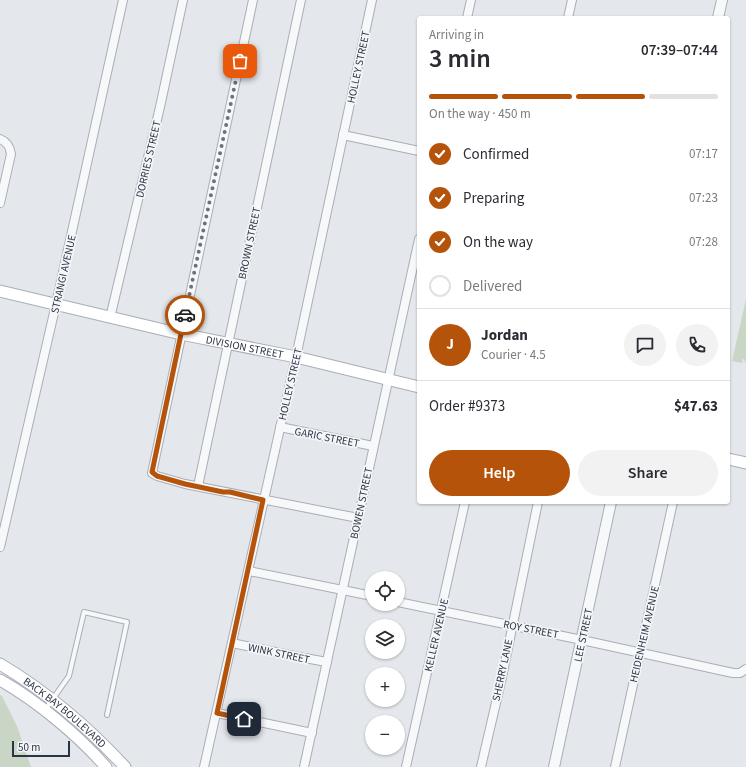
<!DOCTYPE html>
<html lang="en">
<head>
<meta charset="utf-8">
<style>
  :root { --surface:#fff; --page:#f2f2f3; --text:#2b2b33; --muted:#7c7c81; --line:#e1e1e2; --accent:#b45309 }
  body { margin:0; font-family:"Source Sans 3",sans-serif; background:var(--page); color:var(--text); height:100vh; display:flex; flex-direction:column; font-size:15px; white-space:nowrap }
  * { box-sizing:border-box; margin:0 }
  p { font-size:13px; color:var(--muted) }
  .icon { flex:none; width:22px; height:22px; fill:none; stroke:currentColor; stroke-width:2; stroke-linecap:round; stroke-linejoin:round }
  .map { position:relative; flex:1; overflow:hidden }
  .panel { position:absolute; left:417px; top:16px; width:313px; height:488px; display:flex; flex-direction:column; background:var(--surface); border-radius:4px; box-shadow:0 1px 3px #0004 }
  .panel>* { flex:none }
  .tools { position:absolute; left:365px; top:571px; display:grid; gap:8px }
  .tools a { display:grid; place-items:center; width:40px; height:40px; border-radius:50%; background:var(--surface); box-shadow:0 1px 3px #0004; font-size:20px }
  .scale { position:absolute; left:12px; bottom:10px; width:58px; box-sizing:border-box; padding-left:4px; border:2px solid #2b3445; border-top:0; font-size:11px; line-height:14px; white-space:nowrap; color:#2b3445; -webkit-text-stroke:3px #f4f6f9; paint-order:stroke }
  .pin { position:absolute; display:grid; place-items:center; width:34px; height:34px; color:#fff; margin:-17px; border-radius:8px; box-shadow:0 2px 6px #0006 }
  .courier { position:absolute; display:grid; place-items:center; width:40px; height:40px; margin:-20px; border:3px solid #b45309; border-radius:50%; background:#fff; color:#222; box-shadow:0 1px 5px #0007 }
  .overview em { font-style:normal; font-weight:600 }
  .overview div { display:flex; flex-direction:column-reverse }
  .overview { display:flex; align-items:center; justify-content:space-between; height:68px; padding:0 12px }
  h1 { font-size:26px; font-weight:600; line-height:30px }
  .bar { display:grid; grid-template-columns:repeat(4,1fr); gap:6px 4px; align-content:center; height:48px; padding:0 12px }
  .bar i { height:5px; border-radius:3px; background:var(--line) }
  .bar .on { background:var(--accent) }
  .bar p { grid-column:span 4 }
  .line { display:flex; align-items:center; gap:10px; padding:0 12px; border-top:1px solid var(--line) }
  .line div { flex:1 }
  .round { display:grid; place-items:center; flex:none; width:42px; height:42px; border-radius:21px; background:var(--page) }
  ol { padding:0 12px; list-style:none }
  li { display:flex; align-items:center; gap:12px; height:44px }
  li p { margin-inline-start:auto }
  li .icon { padding:4px; border-radius:50%; background:var(--accent); color:#fff; stroke-width:4 }
  li:last-child { color:var(--muted) }
  li i { width:22px; height:22px; border:2px solid var(--line); border-radius:50% }
  .primary-button { display:flex; gap:8px; margin-top:auto; padding:8px 12px }
  .primary-button a { flex:1; height:46px; border-radius:24px; background:var(--accent); color:#fff; font-size:16px; font-weight:600; line-height:46px; text-align:center }
  .primary-button a+a { background:var(--page); color:var(--text) }
  .map>svg:first-child { display:block }
  .green { fill:#c9d6c5 }
  .lines { fill:none; stroke-linecap:round; stroke-linejoin:round }
  .service-casing { stroke:#a9aeb7; stroke-width:6 }
  .minor-casing { stroke:#a9aeb7; stroke-width:10 }
  .tertiary-casing { stroke:#a9aeb7; stroke-width:12 }
  .secondary-casing { stroke:#a9aeb7; stroke-width:13 }
  .service { stroke:#f7f8fa; stroke-width:4 }
  .minor { stroke:#f7f8fa; stroke-width:8 }
  .tertiary { stroke:#f7f8fa; stroke-width:10 }
  .secondary { stroke:#fff; stroke-width:11 }
  .done { stroke:#6c737f; stroke-width:4; stroke-dasharray:0 7.2 }
  .route { stroke:#b45309; stroke-width:5 }
  .labels { text-anchor:middle; stroke-width:3.5; stroke-linejoin:round; paint-order:stroke }
  .street-label { font-size:11px; fill:#2b3445; stroke:#f4f6f9 }
</style>
</head>
<body>
<div class="map">
<svg width="746" height="767" viewBox="0 0 746 767">
  <rect width="100%" height="100%" fill="#e4e7ec"/>
  <g class="green">
    <polygon points="746,299 746,363 743,358 742,363 732,361"/>
    <polygon points="0,695 2,696 17,726 31,767 0,767"/>
  </g>
  <g class="lines">
    <defs>
      <polyline id="service" points="45,710 69,676 84,612 127,622 107,715"/>
      <g id="minor">
        <polyline points="253,0 152,473 157,476 185,484 358,518"/>
        <polyline points="467,18 471,0"/>
        <polyline points="568,18 572,0"/>
        <polyline points="343,135 419,151"/>
        <path d="M0 139C7 142 10 146 11 154L0 203"/>
        <polyline points="110,318 160,107 183,0"/>
        <polyline points="280,427 373,446"/>
        <polyline points="198,486 301,0"/>
        <polyline points="0,547 56,304 123,0"/>
        <polyline points="249,571 372,596"/>
        <polyline points="398,602 582,640 733,673 740,673 746,669"/>
        <polyline points="232,643 299,657 327,662"/>
        <polyline points="217,713 312,733"/>
        <polyline points="204,767 296,357 372,0"/>
        <polyline points="304,767 419,239"/>
        <polyline points="406,767 465,502"/>
        <polyline points="481,767 502,677 538,502"/>
        <polyline points="615,767 673,502"/>
      </g>
      <g id="tertiary">
        <polyline points="718,18 722,0"/>
        <polyline points="554,767 611,502"/>
      </g>
      <g id="secondary">
        <path id="s1" d="M0 291 181 334 296 357 419 387"/>
        <polyline points="728,459 746,463"/>
        <path id="s2" d="M0 664C47 692 88 727 125 767"/>
        <path d="M0 680C37 701 78 735 106 767"/>
      </g>
    </defs>
    <use href="#service" class="service-casing"/>
    <use href="#minor" class="minor-casing"/>
    <use href="#tertiary" class="tertiary-casing"/>
    <use href="#secondary" class="secondary-casing"/>
    <use href="#service" class="service"/>
    <use href="#minor" class="minor"/>
    <use href="#tertiary" class="tertiary"/>
    <use href="#secondary" class="secondary"/>
  </g>
  <g class="lines">
    <polyline class="done" points="185,315 240,61"/>
    <polyline class="route" points="185,315 152,472 157,476 185,484 223,492 230,492 263,500 217,713 244,719"/>
  </g>
  <g class="labels">
    <g class="street-label">
      <text transform="translate(358 67) rotate(-78)" y="4">HOLLEY STREET</text>
      <text transform="translate(148 159) rotate(-77)" y="4">DORRIES STREET</text>
      <text transform="translate(249 243) rotate(-78)" y="4">BROWN STREET</text>
      <text transform="translate(63 274) rotate(-77)" y="4">STRANGI AVENUE</text>
      <text dy="4" stroke="none"><textPath href="#s1" startOffset="251">DIVISION STREET</textPath></text>
      <text transform="translate(290 384) rotate(-77)" y="4">HOLLEY STREET</text>
      <text transform="translate(327 437) rotate(11)" y="4">GARIC STREET</text>
      <text transform="translate(361 503) rotate(-78)" y="4">BOWEN STREET</text>
      <text transform="translate(531 629) rotate(11)" y="4">ROY STREET</text>
      <text transform="translate(644 634) rotate(-77)" y="4">HEIDENHEIM AVENUE</text>
      <text transform="translate(436 635) rotate(-77)" y="4">KELLER AVENUE</text>
      <text transform="translate(583 635) rotate(-78)" y="4">LEE STREET</text>
      <text transform="translate(279 653) rotate(12)" y="4">WINK STREET</text>
      <text transform="translate(502 670) rotate(-78)" y="4">SHERRY LANE</text>
      <text dy="4" stroke="none"><textPath href="#s2" startOffset="81">BACK BAY BOULEVARD</textPath></text>
    </g>
  </g>
</svg>
<div class="tools">
<a><svg class="icon" aria-label="locate" viewBox="0 0 24 24"><circle cx="12" cy="12" r="6"/><path d="M12 2v4M12 18v4M2 12h4M18 12h4"/></svg></a>
<a><svg class="icon" aria-label="layers" viewBox="0 0 24 24"><path d="M12 4l9 5-9 5-9-5zM3 14l9 5 9-5"/></svg></a>
<a>+</a>
<a>−</a>
</div>
<div class="scale">50 m</div>
<div class="pin" style="left:240px;top:61px;background:#ea580c"><svg class="icon" aria-label="bag" viewBox="0 0 24 24"><path d="M5 8h14l-1 12H6zM9 8a3 3 0 0 1 6 0"/></svg></div>
<div class="pin" style="left:244px;top:719px;background:#1f2937"><svg class="icon" aria-label="home" viewBox="0 0 24 24"><path d="M3 11l9-7 9 7M6 9v11h12V9"/></svg></div>
<div class="courier" style="left:185px;top:315px"><svg class="icon" aria-label="car" viewBox="0 0 24 24"><path d="M5 17H2v-5l4-1 3-4h7l3 4 3 1v5h-3M9 17h6M6 11h13"/><circle cx="7" cy="17" r="2"/><circle cx="17" cy="17" r="2"/></svg></div>
<section class="panel">
<div class="overview"><div><h1>3 min</h1><p>Arriving in</p></div><em>07:39–07:44</em></div>
<div class="bar"><i class="on"></i><i class="on"></i><i class="on"></i><i></i><p>On the way · 450 m</p></div>
<ol>
<li><svg class="icon" aria-label="check" viewBox="0 0 24 24"><path d="M5 12l5 5 9-10"/></svg>Confirmed<p>07:17</p></li>
<li><svg class="icon" aria-label="check" viewBox="0 0 24 24"><path d="M5 12l5 5 9-10"/></svg>Preparing<p>07:23</p></li>
<li><svg class="icon" aria-label="check" viewBox="0 0 24 24"><path d="M5 12l5 5 9-10"/></svg>On the way<p>07:28</p></li>
<li><i></i>Delivered</li>
</ol>
<div class="line" style="height:72px"><b class="round" style="background:var(--accent);color:#fff">J</b><div><b>Jordan</b><p>Courier · 4.5</p></div><a class="round"><svg class="icon" aria-label="chat" viewBox="0 0 24 24"><path d="M4 5h16v11H9l-5 4z"/></svg></a><a class="round"><svg class="icon" aria-label="phone" viewBox="0 0 24 24"><path d="M5 4h4l2 5-3 2q2 4 5 5l2-3 5 2v4C11 20 4 13 5 4z"/></svg></a></div>
<div class="line" style="height:52px"><div>Order #9373</div><b>$47.63</b></div>
<div class="primary-button"><a>Help</a><a>Share</a></div>
</section>
</div>
</body>
</html>
